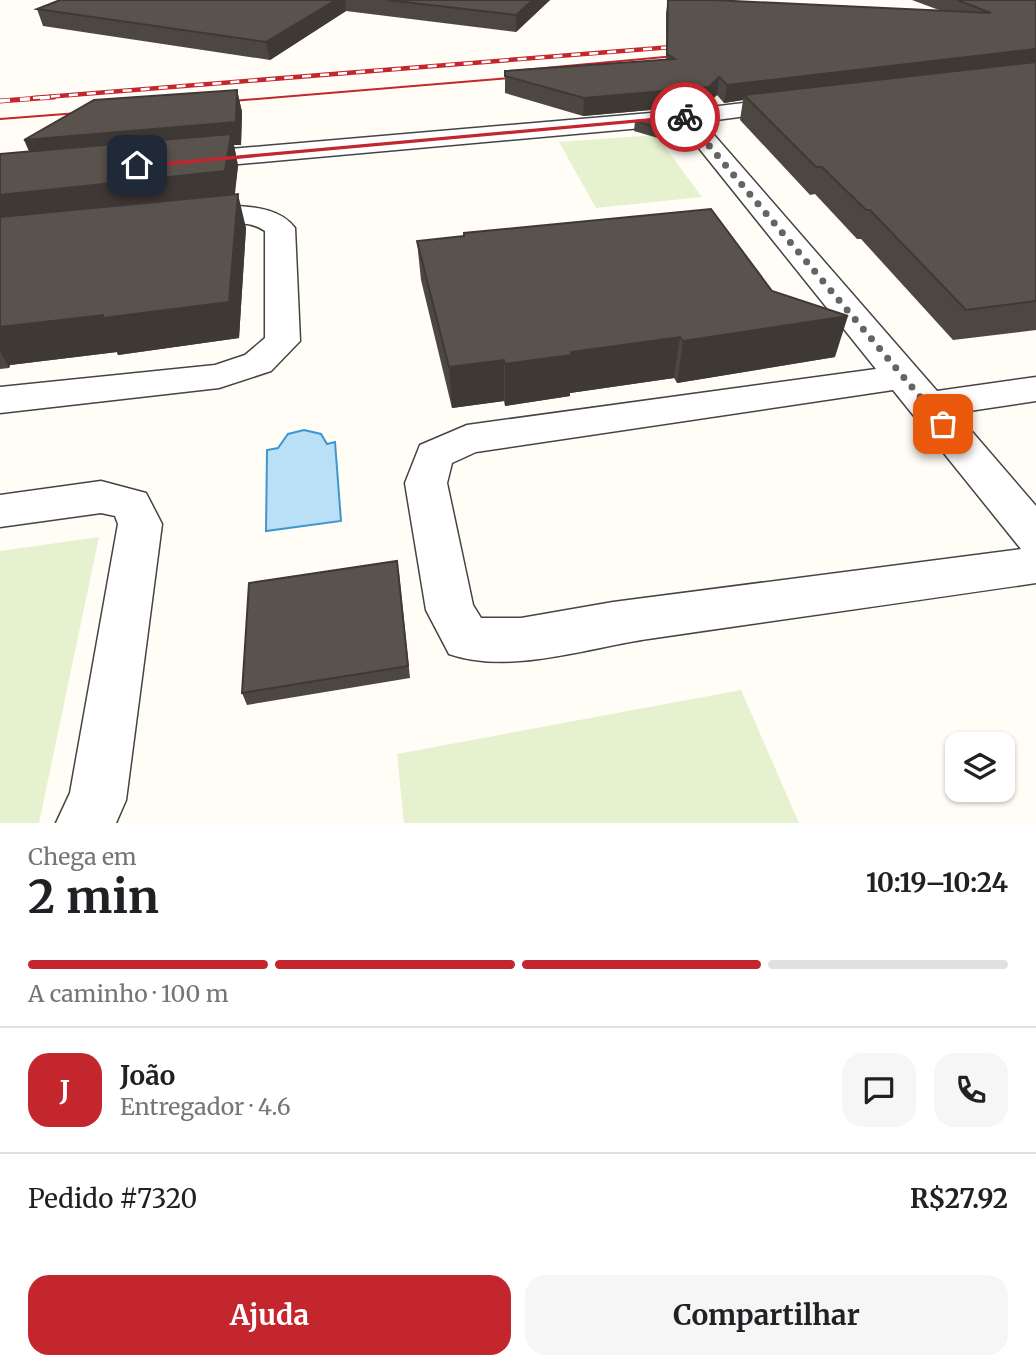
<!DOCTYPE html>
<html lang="pt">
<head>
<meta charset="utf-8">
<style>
  :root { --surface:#fff; --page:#f6f6f6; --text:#202124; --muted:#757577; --line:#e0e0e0; --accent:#c4262e }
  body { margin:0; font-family:Merriweather,serif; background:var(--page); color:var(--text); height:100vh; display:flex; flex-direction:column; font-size:26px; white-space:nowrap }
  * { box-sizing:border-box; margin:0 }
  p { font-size:23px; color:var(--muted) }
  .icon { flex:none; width:38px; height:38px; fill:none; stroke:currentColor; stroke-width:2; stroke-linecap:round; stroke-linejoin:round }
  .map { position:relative; height:823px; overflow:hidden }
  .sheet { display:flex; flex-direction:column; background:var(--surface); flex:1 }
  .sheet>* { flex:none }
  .fabs { position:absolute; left:945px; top:732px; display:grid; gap:14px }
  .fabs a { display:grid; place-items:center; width:70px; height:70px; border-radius:14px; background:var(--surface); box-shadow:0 2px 5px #0004; font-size:35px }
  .pin { position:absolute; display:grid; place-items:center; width:60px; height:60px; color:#fff; margin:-30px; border-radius:14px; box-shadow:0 4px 10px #0006 }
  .courier { position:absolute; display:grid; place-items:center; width:70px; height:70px; margin:-35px; border:5px solid #c4262e; border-radius:50%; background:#fff; color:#222; box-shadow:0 2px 9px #0007 }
  .summary em { font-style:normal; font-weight:700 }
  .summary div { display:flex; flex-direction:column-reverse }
  .summary { display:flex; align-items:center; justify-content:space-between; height:119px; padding:0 28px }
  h1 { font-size:46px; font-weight:700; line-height:52px }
  .bar { display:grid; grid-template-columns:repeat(4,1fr); gap:10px 7px; align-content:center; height:84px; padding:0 28px }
  .bar i { height:9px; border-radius:5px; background:var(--line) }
  .bar .selected { background:var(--accent) }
  .bar p { grid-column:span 4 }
  .line { display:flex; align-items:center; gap:18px; padding:0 28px; border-top:2px solid var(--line) }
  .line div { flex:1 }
  .round { display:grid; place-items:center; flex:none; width:74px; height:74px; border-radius:21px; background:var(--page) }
  .button { display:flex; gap:14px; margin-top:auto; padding:14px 28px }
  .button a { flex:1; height:80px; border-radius:21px; background:var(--accent); color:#fff; font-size:28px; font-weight:700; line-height:80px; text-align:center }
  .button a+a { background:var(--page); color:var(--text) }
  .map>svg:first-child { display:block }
  .pitch { fill:#e6f2cf }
  .water { fill:#b9e0f7; stroke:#3f96cf; stroke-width:2 }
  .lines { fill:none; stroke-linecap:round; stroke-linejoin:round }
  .minor-casing { stroke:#444; stroke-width:3 }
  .tertiary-casing { stroke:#444; stroke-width:3 }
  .minor { fill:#fff; fill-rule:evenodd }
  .tertiary { fill:#fff; fill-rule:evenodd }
  .tram { stroke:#c4262e; stroke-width:2 }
  .rail-far1-casing { stroke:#c4262e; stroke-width:4.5 }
  .rail-casing { stroke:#c4262e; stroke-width:5 }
  .rail-far1 { stroke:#fff; stroke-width:2.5; stroke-dasharray:9; stroke-linecap:butt }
  .rail { stroke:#fff; stroke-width:3.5; stroke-dasharray:10; stroke-linecap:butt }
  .wall { fill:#4d4742 }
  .shaded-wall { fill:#3f3936 }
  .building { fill:#5a524d; stroke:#3f3936; stroke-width:2 }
  .route { fill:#c4262e }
  .done { stroke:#646461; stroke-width:7; stroke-dasharray:0 12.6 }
</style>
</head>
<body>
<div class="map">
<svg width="1036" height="823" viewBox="0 0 1036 823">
  <rect width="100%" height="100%" fill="#fffdf5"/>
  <g class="pitch">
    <polygon points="656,135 702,197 596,208 559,142"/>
    <polygon points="99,537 39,823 0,823 0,551"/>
    <polygon points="741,690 799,823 404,823 397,754"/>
  </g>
  <polygon class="water" points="304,430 321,434 327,444 335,442 341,521 266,531 267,450 278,448 288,434"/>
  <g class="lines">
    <defs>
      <g id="minor">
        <path d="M686 110 694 112 937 391 1036 377V401L956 413 1036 506V583C907 602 777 620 648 639 587 648 509 675 449 654L426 610 405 483 420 445 467 425 876 369 678 122 674 117 678 112ZM893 390 1021 549 613 602 521 618H481L473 605 447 483 452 463 476 452Z"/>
        <path d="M237 206C257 207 282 210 295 228L300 341 271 371 219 388 0 413V387L215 365 245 355 265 338V231C239 213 208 233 180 226L175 220 180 214Z"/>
        <polygon points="101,481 146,493 162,524 126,800 116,823 56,823 70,793 118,524 115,516 101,513 0,527 0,495"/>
      </g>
      <polygon id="tertiary" points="792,97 800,99 804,104 800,109 686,124 183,169 174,167 170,161 174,155 183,153 686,110"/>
    </defs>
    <use href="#minor" class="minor-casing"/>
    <use href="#tertiary" class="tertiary-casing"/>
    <use href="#minor" class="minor"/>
    <use href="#tertiary" class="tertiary"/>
    <g class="tram">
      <polyline points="512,71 686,55"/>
      <polyline points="220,102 523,77"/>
      <polyline points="0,119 91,112"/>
    </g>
    <defs>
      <polyline id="rail-far1" points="33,98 685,46"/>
      <polyline id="rail" points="0,101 54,97"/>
    </defs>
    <use href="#rail-far1" class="rail-far1-casing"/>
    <use href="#rail" class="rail-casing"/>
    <use href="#rail-far1" class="rail-far1"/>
    <use href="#rail" class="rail"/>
  </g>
  <g class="wall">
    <polygon points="60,0 550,0 516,32 346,11 270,60 43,26 37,9"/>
    <polygon points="668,0 939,10 912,0 1036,0 1036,330 953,340 861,239 857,239 815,194 810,195 740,120 743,100 724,103 717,95 706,105 583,116 505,93 505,76 666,60 666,13"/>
    <polygon points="237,90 242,112 241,145 234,145 238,166 235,194 246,228 239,338 118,355 117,352 10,365 9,368 0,369 0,154 29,151"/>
    <polygon points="635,121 680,129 668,141 634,131"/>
    <polygon points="417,241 772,291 835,357 677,383 674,378 570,393 570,396 505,406 504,401 452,408 421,280"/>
    <polygon points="399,573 410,678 247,705 242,693"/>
  </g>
  <g class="shaded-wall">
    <polygon points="336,0 345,0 346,11 270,60 266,42"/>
    <polygon points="533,0 550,0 516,32 516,15"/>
    <polygon points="1036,49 1036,65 744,95 743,100 724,103 727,85"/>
    <polygon points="719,77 717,95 706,105 583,116 584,98"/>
    <polygon points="237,90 242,112 241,145 234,145 238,166 233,204 0,231 0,195 34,163 24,140"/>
    <polygon points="682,119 680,129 668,141 669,131"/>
    <polygon points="238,194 246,228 239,338 118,355 117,352 10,365 9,368 0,351 0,327"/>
    <polygon points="848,316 835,357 677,383 683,341"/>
    <polygon points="680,337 674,378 570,393 570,396 505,406 505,364 571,352"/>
    <polygon points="504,360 504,401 452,408 449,367"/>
  </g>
  <g class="building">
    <polygon points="60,0 336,0 266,42 37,9"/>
    <polygon points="387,0 533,0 516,15"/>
    <polygon points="668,0 712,0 991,13 957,0 1036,0 1036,49 727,85 719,77 709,87 584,98 505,76 505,71 675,59 667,54"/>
    <polygon points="1036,62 1036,301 966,310 870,210 866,210 822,167 816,167 744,95"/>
    <polygon points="237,90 236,122 24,140 94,100"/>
    <polygon points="680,117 682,119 669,131 635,121"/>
    <polygon points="231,134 225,171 0,195 0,154"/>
    <polygon points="238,194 229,302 103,318 103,315 0,327 0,217"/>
    <polygon points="711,209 772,291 848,316 683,341 680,337 571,352 572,355 505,364 504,360 449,367 417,241 464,236 464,233"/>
    <polygon points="397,561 408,666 242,693 249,583"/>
  </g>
  <polygon class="route" points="685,115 687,118 137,168 133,165"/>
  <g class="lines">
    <polyline class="done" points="685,117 943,424"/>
  </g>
</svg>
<div class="fabs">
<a><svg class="icon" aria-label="layers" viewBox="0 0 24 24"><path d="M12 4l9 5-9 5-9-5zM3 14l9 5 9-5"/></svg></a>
</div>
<div class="pin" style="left:943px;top:424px;background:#ea580c"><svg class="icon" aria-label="bag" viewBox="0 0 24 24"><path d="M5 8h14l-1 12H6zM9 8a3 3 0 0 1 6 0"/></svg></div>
<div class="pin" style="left:137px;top:165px;background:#1f2937"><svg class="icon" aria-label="home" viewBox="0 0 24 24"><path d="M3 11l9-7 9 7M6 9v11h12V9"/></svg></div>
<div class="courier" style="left:685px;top:117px"><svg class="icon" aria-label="bike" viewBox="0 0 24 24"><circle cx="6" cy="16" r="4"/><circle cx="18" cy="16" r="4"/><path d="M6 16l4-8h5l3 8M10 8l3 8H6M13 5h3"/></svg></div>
</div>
<section class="sheet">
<div class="summary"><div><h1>2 min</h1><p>Chega em</p></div><em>10:19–10:24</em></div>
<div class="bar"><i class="selected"></i><i class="selected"></i><i class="selected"></i><i></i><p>A caminho · 100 m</p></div>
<div class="line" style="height:126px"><b class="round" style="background:var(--accent);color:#fff">J</b><div><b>João</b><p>Entregador · 4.6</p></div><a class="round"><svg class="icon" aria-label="chat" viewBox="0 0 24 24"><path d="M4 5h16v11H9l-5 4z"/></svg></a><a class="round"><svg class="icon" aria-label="phone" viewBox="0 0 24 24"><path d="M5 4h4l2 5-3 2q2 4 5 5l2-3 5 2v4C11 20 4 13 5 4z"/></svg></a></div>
<div class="line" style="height:91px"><div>Pedido #7320</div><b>R$27.92</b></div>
<div class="button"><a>Ajuda</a><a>Compartilhar</a></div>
</section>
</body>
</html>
